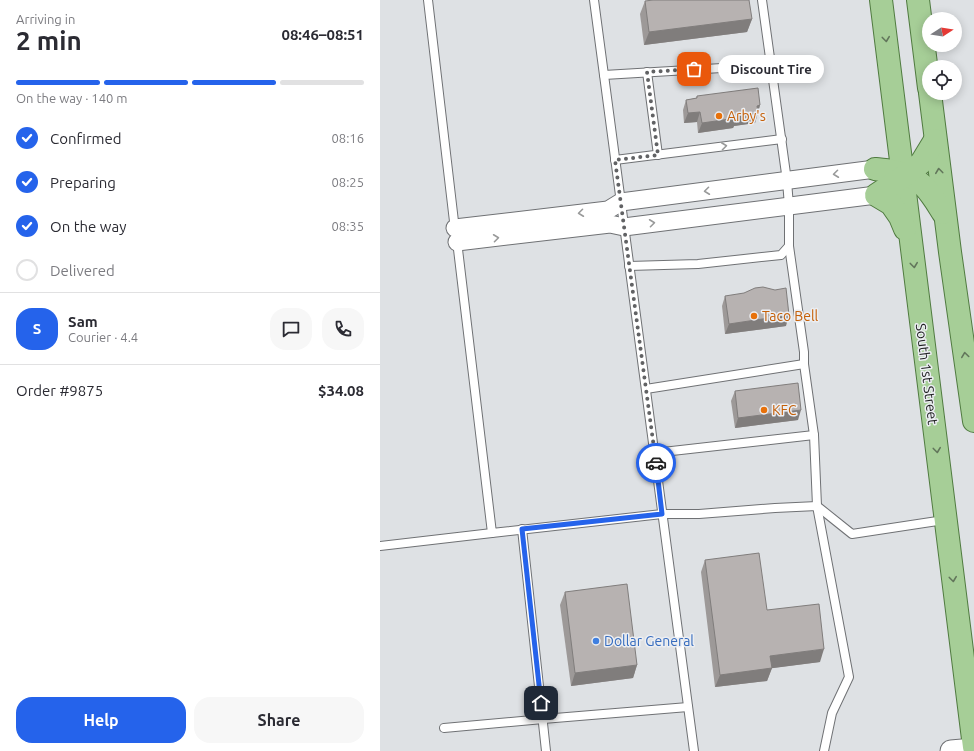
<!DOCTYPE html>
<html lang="en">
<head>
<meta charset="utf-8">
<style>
  :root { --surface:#fff; --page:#f7f7f7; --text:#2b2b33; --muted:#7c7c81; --line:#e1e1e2; --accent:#2563eb }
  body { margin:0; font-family:Ubuntu,sans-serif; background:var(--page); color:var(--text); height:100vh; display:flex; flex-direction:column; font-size:15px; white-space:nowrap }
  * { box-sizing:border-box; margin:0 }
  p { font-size:13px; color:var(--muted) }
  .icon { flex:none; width:22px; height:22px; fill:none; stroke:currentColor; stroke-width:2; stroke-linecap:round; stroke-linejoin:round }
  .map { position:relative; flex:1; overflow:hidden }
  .panel { display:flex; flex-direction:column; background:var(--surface); width:380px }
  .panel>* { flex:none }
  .needle { width:26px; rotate:78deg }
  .buttons { position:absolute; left:542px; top:12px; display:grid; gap:8px }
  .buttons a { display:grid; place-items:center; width:40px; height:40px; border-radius:50%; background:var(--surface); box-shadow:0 2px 10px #0003; font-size:20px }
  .pin { position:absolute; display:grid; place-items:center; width:34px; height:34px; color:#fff; margin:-17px; border-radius:8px; box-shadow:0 2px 6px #0006 }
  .courier { position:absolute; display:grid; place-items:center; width:40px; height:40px; margin:-20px; border:3px solid #2563eb; border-radius:50%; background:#fff; color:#222; box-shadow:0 1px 5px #0007 }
  .bubble { position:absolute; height:28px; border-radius:14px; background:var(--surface); box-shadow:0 2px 10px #0003; font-size:13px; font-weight:600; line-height:28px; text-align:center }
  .overview em { font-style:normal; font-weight:600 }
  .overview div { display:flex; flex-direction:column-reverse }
  .overview { display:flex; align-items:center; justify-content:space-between; height:68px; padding:0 16px }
  h1 { font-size:26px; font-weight:600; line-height:30px }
  .bar { display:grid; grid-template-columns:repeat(4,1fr); gap:6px 4px; align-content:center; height:48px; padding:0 16px }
  .bar i { height:5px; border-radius:3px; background:var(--line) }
  .bar .current { background:var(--accent) }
  .bar p { grid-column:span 4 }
  .line { display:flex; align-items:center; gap:10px; padding:0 16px; border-top:1px solid var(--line) }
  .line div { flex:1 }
  .round { display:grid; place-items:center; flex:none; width:42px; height:42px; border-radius:16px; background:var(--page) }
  ol { padding:0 16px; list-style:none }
  li { display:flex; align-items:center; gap:12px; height:44px }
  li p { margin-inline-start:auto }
  li .icon { padding:4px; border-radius:50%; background:var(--accent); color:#fff; stroke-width:4 }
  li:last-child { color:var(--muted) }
  li i { width:22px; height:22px; border:2px solid var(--line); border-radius:50% }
  .button { display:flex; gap:8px; margin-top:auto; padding:8px 16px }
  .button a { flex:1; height:46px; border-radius:16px; background:var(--accent); color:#fff; font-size:16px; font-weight:600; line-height:46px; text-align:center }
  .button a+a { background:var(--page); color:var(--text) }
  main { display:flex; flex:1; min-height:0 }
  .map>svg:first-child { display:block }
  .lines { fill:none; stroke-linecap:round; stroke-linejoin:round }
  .service-casing { stroke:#6f7174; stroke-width:10 }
  .minor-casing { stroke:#6f7174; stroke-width:19 }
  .tertiary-casing { stroke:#6f7174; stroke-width:23 }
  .primary-casing { stroke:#507b40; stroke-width:24 }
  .service { stroke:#fff; stroke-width:8 }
  .minor { stroke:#fff; stroke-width:17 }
  .tertiary { stroke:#fff; stroke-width:21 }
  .primary { stroke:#a6ce97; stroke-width:22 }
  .wall { fill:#9d9998 }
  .shaded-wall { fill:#807d7c }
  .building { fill:#b7b2b1; stroke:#807d7c }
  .oneway { stroke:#62765b }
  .oneway2 { stroke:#999a9a }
  .done { stroke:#616264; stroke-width:4; stroke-dasharray:0 7.2 }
  .route { stroke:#2563eb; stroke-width:5 }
  .food-dot { fill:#e8710a; stroke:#eceef2; stroke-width:1.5 }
  .shop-dot { fill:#3f7fe0; stroke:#eceef2; stroke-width:1.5 }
  .labels { text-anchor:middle; stroke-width:3; stroke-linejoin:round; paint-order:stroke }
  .food-label { font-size:14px; fill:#c56008; stroke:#eceef2; text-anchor:start }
  .street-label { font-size:14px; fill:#1d1e1f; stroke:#eceef2 }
  .shop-label { font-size:14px; fill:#366cbe; stroke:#eceef2; text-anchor:start }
</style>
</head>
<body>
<main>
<section class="panel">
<div class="overview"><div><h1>2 min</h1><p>Arriving in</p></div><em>08:46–08:51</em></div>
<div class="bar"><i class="current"></i><i class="current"></i><i class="current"></i><i></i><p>On the way · 140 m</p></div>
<ol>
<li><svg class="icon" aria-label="check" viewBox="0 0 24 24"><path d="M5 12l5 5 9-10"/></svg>Confirmed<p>08:16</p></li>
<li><svg class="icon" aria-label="check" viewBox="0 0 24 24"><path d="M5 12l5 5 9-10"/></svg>Preparing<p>08:25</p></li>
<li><svg class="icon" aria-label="check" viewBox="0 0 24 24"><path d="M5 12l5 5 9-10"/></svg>On the way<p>08:35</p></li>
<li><i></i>Delivered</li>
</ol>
<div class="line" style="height:72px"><b class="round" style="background:var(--accent);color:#fff">S</b><div><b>Sam</b><p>Courier · 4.4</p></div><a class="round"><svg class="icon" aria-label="chat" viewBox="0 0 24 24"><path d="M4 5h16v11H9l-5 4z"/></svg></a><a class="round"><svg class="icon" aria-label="phone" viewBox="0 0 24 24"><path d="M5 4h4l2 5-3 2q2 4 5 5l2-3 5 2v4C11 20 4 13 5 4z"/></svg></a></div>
<div class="line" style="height:52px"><div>Order #9875</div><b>$34.08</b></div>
<div class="button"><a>Help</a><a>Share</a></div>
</section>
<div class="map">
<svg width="594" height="751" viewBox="0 0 594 751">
  <rect width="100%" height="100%" fill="#dee1e4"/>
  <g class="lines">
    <defs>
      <g id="service">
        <polyline points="48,0 75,230"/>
        <polyline points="214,0 314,751"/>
        <polyline points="267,72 278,155"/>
        <polyline points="224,75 391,65"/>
        <polyline points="235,160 402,139"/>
        <polyline points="77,241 112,533 282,514 319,514 395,508 437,506 472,534 564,520"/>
        <polyline points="409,246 424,352 424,364 434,435 437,506 469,677 452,713 444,751"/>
        <polyline points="249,266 318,264 401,255 409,246 409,206 407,181 382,0"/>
        <polyline points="266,389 424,364"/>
        <polyline points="274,453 434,435"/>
        <polyline points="142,529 166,751"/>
        <polyline points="0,546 112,533"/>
        <polyline points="64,728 163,719 308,707"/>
      </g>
      <g id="minor">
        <polyline points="75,228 228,210 241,202 495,169"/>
        <polyline points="77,242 230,224 244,227 496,195"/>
      </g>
      <polyline id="tertiary" points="571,751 594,749"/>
      <g id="primary">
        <polyline points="501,0 594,747"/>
        <polyline points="538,0 549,88"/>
        <polyline points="550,93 570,252 594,421"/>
        <path d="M495 169C502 170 510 170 517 172 542 177 551 194 563 213"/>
        <polyline points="525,229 520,217 511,204 496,195 523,177 541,163 555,140"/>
      </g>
    </defs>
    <use href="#service" class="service-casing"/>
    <use href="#minor" class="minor-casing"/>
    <use href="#tertiary" class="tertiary-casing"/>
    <use href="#primary" class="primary-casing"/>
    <use href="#service" class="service"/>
    <use href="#minor" class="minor"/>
    <use href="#tertiary" class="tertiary"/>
    <use href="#primary" class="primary"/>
  </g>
  <g class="wall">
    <polygon points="265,1 372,19 367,32 264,45 260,14"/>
    <polygon points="317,96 380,105 375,123 354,126 353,128 318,133 317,122 304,123 303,110 306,100 316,98"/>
    <polygon points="345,296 406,326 345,334 342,306"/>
    <polygon points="355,391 418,420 355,428 351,401"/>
    <polygon points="325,560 387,610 440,662 392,668 387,681 335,687 321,572"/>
    <polygon points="185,592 257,665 253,678 191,686 180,605"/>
  </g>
  <g class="shaded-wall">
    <polygon points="372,19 367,32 264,45 269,32"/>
    <polygon points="380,105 375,123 354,126 353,128 318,133 322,123"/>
    <polygon points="320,112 317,122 304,123 308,113"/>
    <polygon points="409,315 406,326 345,334 349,324"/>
    <polygon points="421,410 418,420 355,428 358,418"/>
    <polygon points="444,649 440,662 386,669 390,656"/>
    <polygon points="257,665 253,678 191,686 195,673"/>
    <polygon points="392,668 387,681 335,687 340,675"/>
  </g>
  <g class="building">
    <polygon points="273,0 369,0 372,19 269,32 265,1"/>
    <polygon points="378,88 380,105 377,106 378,113 356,116 357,118 322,123 320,112 308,113 306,100 317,98 317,96"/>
    <polygon points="383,287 395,290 406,288 409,315 349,324 345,296 364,293 375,288"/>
    <polygon points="418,383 421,410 358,418 355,391"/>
    <polygon points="379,553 387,610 439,604 444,649 390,656 392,668 340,675 325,560"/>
    <polygon points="247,584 257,665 195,673 185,592"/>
  </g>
  <defs><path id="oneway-chevron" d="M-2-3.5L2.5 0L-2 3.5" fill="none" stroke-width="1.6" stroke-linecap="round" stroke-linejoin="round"/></defs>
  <g class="oneway">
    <use href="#oneway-chevron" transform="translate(506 39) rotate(83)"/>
    <use href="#oneway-chevron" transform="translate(559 171) rotate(-97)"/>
    <use href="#oneway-chevron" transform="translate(534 265) rotate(83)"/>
    <use href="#oneway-chevron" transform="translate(585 355) rotate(-98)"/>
    <use href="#oneway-chevron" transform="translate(557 450) rotate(83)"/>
    <use href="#oneway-chevron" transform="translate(573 579) rotate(83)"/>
  </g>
  <g class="oneway2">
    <use href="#oneway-chevron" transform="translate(344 146) rotate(-7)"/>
    <use href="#oneway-chevron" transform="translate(456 174) rotate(173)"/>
    <use href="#oneway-chevron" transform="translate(327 191) rotate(173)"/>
    <use href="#oneway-chevron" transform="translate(201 213) rotate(173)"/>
    <use href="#oneway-chevron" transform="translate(272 223) rotate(-7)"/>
    <use href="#oneway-chevron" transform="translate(116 238) rotate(-7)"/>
  </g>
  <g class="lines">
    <polyline class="done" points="276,463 235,160 278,155 267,72 314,69"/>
    <polyline class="route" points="161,703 142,529 282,514 276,463"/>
  </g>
  <g class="food-dot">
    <circle cx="339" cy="116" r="4"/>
    <circle cx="374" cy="316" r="4"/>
    <circle cx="384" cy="410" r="4"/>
  </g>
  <circle class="shop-dot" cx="216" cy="641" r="4"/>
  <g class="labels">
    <g class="food-label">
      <text x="347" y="121">Arby's</text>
      <text x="382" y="321">Taco Bell</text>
      <text x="392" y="415">KFC</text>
    </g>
    <g class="street-label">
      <text transform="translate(547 374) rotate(83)" y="5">South 1st Street</text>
    </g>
    <g class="shop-label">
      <text x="224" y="646">Dollar General</text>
    </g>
  </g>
</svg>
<div class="buttons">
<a><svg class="needle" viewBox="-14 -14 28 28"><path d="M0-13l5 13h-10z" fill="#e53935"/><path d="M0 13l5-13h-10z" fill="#7c7c81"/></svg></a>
<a><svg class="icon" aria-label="locate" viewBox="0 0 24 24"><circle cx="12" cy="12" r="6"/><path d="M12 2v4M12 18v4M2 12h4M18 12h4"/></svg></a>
</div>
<div class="pin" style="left:314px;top:69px;background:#ea580c"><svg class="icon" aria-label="bag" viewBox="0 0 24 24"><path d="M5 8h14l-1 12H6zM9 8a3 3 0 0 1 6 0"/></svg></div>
<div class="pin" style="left:161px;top:703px;background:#1f2937"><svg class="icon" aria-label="home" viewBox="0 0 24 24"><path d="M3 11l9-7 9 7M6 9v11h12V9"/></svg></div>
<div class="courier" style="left:276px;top:463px"><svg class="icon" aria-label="car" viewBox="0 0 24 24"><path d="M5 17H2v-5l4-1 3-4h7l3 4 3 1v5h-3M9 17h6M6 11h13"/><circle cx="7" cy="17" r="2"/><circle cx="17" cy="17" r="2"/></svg></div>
<div class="bubble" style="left:338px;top:55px;width:106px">Discount Tire</div>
</div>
</main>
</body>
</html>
